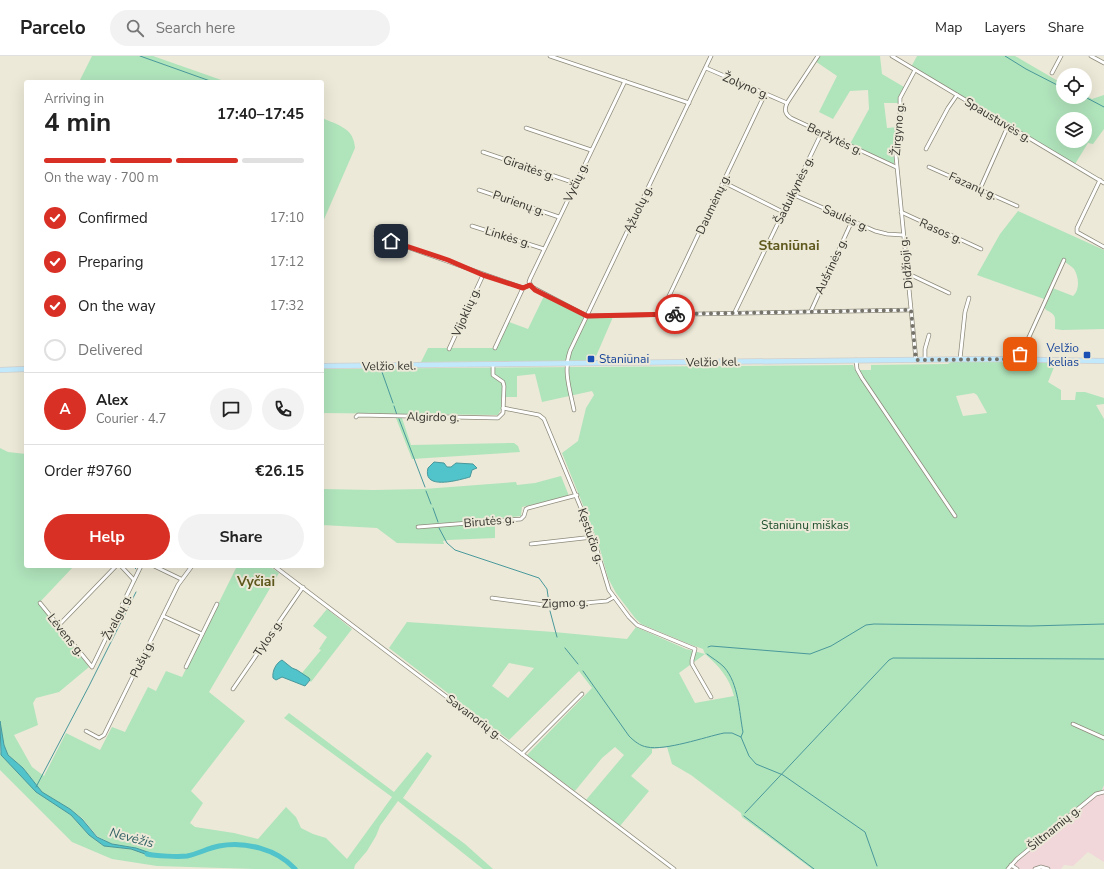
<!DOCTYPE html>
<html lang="en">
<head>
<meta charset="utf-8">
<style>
  :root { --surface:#fff; --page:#f2f2f2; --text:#222; --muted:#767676; --line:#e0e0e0; --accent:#d93025 }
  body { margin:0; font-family:"Nunito Sans",sans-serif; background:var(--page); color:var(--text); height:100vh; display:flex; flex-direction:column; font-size:15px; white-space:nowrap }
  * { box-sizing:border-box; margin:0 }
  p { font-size:13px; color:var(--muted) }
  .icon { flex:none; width:22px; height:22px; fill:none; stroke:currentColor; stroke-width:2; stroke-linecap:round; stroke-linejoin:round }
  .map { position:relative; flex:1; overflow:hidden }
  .drawer { position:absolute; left:24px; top:24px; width:300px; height:488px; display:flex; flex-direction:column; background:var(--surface); border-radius:4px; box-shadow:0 4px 16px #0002 }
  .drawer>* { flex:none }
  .controls { position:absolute; left:1056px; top:12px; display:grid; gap:8px }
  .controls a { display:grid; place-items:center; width:36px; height:36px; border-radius:50%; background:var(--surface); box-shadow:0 4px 16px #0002; font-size:20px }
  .pin { position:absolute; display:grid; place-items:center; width:34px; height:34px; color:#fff; margin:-17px; border-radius:8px; box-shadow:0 2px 6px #0006 }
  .courier { position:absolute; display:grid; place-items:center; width:40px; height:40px; margin:-20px; border:3px solid #d93025; border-radius:50%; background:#fff; color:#222; box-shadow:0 1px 5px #0007 }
  .summary em { font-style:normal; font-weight:700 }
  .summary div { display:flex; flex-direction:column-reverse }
  .summary { display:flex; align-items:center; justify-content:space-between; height:68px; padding:0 20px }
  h1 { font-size:26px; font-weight:700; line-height:30px }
  .bar { display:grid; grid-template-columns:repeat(4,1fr); gap:6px 4px; align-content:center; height:48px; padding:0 20px }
  .bar i { height:5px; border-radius:3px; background:var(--line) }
  .bar .on { background:var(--accent) }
  .bar p { grid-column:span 4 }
  .line { display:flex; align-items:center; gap:10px; padding:0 20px; border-top:1px solid var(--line) }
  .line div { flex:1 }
  .round { display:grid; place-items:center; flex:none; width:42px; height:42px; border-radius:21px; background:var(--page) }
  ol { padding:0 20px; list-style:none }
  li { display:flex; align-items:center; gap:12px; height:44px }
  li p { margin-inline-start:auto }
  li .icon { padding:4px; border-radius:50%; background:var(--accent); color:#fff; stroke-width:4 }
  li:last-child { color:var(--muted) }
  li i { width:22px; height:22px; border:2px solid var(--line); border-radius:50% }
  .button { display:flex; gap:8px; margin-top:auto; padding:8px 20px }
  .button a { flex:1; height:46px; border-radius:24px; background:var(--accent); color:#fff; font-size:16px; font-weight:700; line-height:46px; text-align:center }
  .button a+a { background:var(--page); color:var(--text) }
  header { display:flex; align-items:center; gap:24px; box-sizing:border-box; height:56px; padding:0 20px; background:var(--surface); border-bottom:1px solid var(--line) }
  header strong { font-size:19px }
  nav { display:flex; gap:22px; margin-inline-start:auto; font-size:14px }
  .search { width:280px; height:36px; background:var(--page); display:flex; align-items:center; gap:10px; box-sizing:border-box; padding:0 14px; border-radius:22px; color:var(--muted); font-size:15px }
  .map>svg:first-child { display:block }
  .industrial { fill:#f1d6da }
  .green { fill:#b0e4bb; fill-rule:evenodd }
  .water { fill:#51c3ca; stroke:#49989b }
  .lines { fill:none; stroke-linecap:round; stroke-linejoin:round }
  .stream { stroke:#49989b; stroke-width:1 }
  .river { stroke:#51c3ca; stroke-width:5 }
  .street-casing { stroke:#8d8a7b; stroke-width:4.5 }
  .primary-casing { stroke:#cfcecd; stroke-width:6 }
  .street { stroke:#fff; stroke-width:3 }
  .primary { stroke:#c1e9fb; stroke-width:4.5 }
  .done { stroke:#75736a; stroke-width:4; stroke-dasharray:0 7.2 }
  .route { stroke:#d93025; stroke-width:5 }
  .transit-dot { fill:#1a4fb4; stroke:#ece9d8; stroke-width:1.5 }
  .labels { text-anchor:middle; stroke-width:4; stroke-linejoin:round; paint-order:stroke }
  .street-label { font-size:12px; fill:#35342e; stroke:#ece9d8 }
  .transit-label { font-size:12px; fill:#164399; stroke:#ece9d8; text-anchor:end }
  .park-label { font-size:12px; fill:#1e4f2d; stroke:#ece9d8 }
  .water-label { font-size:13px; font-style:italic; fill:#306064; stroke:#ece9d8 }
  .quarter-label { font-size:14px; font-weight:bold; fill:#5f591d; stroke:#ece9d8 }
</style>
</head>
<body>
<header>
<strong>Parcelo</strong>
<div class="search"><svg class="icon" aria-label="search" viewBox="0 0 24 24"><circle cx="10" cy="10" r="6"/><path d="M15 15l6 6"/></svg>Search here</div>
<nav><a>Map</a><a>Layers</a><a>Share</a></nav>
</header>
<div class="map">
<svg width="1104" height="813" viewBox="0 0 1104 813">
  <rect width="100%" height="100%" fill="#ece9d8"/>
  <polygon class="industrial" points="1104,729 1104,806 1088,796 1073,810 1064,809 1061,813 1008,813 1011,809 1101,736"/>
  <g class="green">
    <polygon points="92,0 153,0 227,26 79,26"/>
    <polygon points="818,0 880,0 882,18 904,31 898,47 884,47 887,72 898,71 894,91 894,108 850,88 869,53 868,34 850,35 833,63 819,56 837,20 815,5"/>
    <path d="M917 0H1015L1063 28V41H1085V39L1092 43 1104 39V73L1093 88 1088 87 1075 108 911 11ZM1063 63H1085V85H1063Z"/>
    <path d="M322 62C338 69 354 72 355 92L322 168Z"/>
    <path d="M1018 155 1104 194V273L1062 274 1055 273C1055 261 1057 259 1046 254L1044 251 1047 244 977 219 1000 178ZM1063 205C1067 207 1071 210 1074 213 1079 221 1080 234 1073 240L1050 231Z"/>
    <polygon points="544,240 588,262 613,261 594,305 421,306 428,292 497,292 509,266 528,273"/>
    <path d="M956 303 1057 304 1048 326 1061 334V344H1075L1076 336H1085L1104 342V348L1096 349 1104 363V729L1101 736 1026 795 1008 813H812L742 761 741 757 691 719 672 708 667 691 652 693V697L631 720 649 735 620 770 586 744 624 699 615 691 602 702 575 735 527 699 592 632 579 615 509 684 389 592 407 566 554 576 627 583 636 571 686 593 705 598 703 593 689 588 641 568 635 562 616 537 608 522 598 486 562 397 578 385 586 352 594 339 592 335 542 346 535 318 517 320V341H501V353L498 359 322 357V313L853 309 855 314H871V309L948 308ZM974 337 977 339 987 357 963 360 956 340ZM705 598C719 610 729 621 734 640L695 647 679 617ZM509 607 534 612 508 642 492 630Z"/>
    <polygon points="396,362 402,362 411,389 514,387 518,390 520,396 412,403"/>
    <polygon points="0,392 8,396 26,398 26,510 74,510 39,547 89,611 59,636 36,642 33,647 38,669 14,679 32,711 44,720 66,677 100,694 112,671 125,676 148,631 156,635 166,615 182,621 237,510 269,510 279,517 209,636 245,665 191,735 203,747 190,767 195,771 234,777 258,783 286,751 296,761 301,772 313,778 326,782 347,803 392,741 284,662 289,657 394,736 427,696 432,700 403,742 465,788 493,813 483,813 398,745 380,770 376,780 367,795 355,809 354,813 255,813 157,810 112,803 72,786 0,714 0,696 36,736 71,759 89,779 104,790 131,793 148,799 155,799 136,792 112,788 97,780 82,762 70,753 42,736 23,712 8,699 4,689 0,665"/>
    <polygon points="561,420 569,440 522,451 521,460 495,463 495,482 448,484 443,485 444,488 397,487 377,472 322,469 322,433 373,434 424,433 516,426 517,429 535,427"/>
    <polygon points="327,553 352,573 311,626 302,617 321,594 319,593 327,581 313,570"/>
  </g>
  <g class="water">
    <path d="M434 406 444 407 447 411H451L456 407 473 408 477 412 472 414 470 421C459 424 422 435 428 412Z"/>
    <path d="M282 604 292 612 297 614 309 622 310 624 305 630 282 621 276 624 273 622C272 615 276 607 282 604Z"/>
    <polygon points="0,665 4,689 8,699 23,712 42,736 70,753 82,763 97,781 112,788 136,792 156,799 148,799 131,793 104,790 89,779 71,759 36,736 1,699"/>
  </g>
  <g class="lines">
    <g class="stream">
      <polyline points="140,0 213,26"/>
      <polyline points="1005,0 1026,13 1063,32"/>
      <polyline points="1085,41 1104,51"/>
      <polyline points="382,316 393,347"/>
      <polyline points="394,350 397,359"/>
      <polyline points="399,363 425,431"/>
      <polyline points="426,435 431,448"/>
      <polyline points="433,452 438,466"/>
      <polyline points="439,472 447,487 455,494 539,522 547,533 549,547"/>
      <polyline points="133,510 136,513"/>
      <polyline points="550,555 557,581"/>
      <polyline points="708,591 711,590 810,598 831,590 866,569 874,568 1030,570 1104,568"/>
      <polyline points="565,592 578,608"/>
      <path d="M707 598C712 602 719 606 724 611 739 628 739 656 743 676L741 681"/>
      <path d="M583 615 629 680C634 685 640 690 647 691 665 695 705 681 724 677H732L741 681 749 700 756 708 783 719 865 776 877 810"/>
      <polyline points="36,731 89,630 136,536"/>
      <polyline points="745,757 889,604 893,602 1104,603"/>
      <polyline points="744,760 814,813"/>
    </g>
    <path class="river" d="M147 798C155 800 179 801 187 800 198 798 208 792 219 790 245 785 277 793 295 813"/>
    <defs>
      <g id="street">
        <polyline points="550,0 689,47"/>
        <path d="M818 0 787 47C784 54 785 58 791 62L896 111"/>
        <polyline points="892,0 1104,127"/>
        <polyline points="1091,0 1104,7"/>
        <polyline points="706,12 787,47"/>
        <polyline points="915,14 900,42 900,61 895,90 916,304"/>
        <polyline points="1052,17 1061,0"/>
        <polyline points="625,25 530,223 529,226 532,231 587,260 911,254"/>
        <polyline points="526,72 591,94"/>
        <polyline points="926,93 948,52 957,39"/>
        <polyline points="483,96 575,127"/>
        <polyline points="929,111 1017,150"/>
        <polyline points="1100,124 1077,172 1077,176 1104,191"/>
        <polyline points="723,126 783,156"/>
        <polyline points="980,133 1008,70"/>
        <polyline points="479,134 559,161"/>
        <polyline points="792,138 875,175 887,178 903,179"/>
        <polyline points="901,156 981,193"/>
        <polyline points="472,170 544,193"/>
        <path d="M376 180C425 197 474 215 523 232"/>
        <polyline points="908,220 913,220 949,237"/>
        <polyline points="811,255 852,165"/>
        <polyline points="735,256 822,76"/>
        <polyline points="660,259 765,38"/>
        <polyline points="495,292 523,232 530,229"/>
        <polyline points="449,293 483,219"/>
        <polyline points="925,303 925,293 929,279"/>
        <polyline points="960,303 965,256 969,242"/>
        <polyline points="1019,303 1064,204"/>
        <polyline points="856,304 857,313 862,322 955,460"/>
        <polyline points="503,352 539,359 544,363 593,481 609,534 629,561 637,569 695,593 692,604 692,608 711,641"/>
        <path d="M574 354C570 334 563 315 570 295L711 0"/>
        <polyline points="356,361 358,359 498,362 503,357 504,330 503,326 493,319 493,308"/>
        <polyline points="418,471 521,463 524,460 526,453 528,452 577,439"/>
        <polyline points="531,488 593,481"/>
        <polyline points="121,510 134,524"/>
        <polyline points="154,510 181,523"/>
        <polyline points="274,510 674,813"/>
        <polyline points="492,542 552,550 607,545 614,541"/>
        <polyline points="40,547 92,611 141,510"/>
        <polyline points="163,560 202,578"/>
        <polyline points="58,570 116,510"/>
        <polyline points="186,611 217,548"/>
        <polyline points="233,633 303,531"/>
        <polyline points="1073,668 1104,682"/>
        <polyline points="86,675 99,682 104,679 178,529 192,510"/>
        <polyline points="522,698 582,638"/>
        <polyline points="1011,809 1017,813"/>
        <polyline points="1008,813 1017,803 1096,738 1104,736"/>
        <polyline points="1035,813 1041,811 1048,813"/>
      </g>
      <g id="primary">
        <polyline points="322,310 988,303 1104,305"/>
        <polyline points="0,314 26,313"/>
      </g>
    </defs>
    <use href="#street" class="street-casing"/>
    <use href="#primary" class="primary-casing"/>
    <use href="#street" class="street"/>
    <use href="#primary" class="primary"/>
  </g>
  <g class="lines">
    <polyline class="done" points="675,258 911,254 916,304 1019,303 1020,298"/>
    <polyline class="route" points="391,185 448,204 483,219 523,232 530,229 535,234 587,260 675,258"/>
  </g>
  <g class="transit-dot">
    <rect x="1083" y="295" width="8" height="8" rx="2"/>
    <rect x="587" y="299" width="8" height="8" rx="2"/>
  </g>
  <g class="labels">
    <g class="street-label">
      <text transform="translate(746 30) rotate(23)" y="4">Žolyno g.</text>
      <text transform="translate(998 64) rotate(31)" y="4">Spaustuvės g.</text>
      <text transform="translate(898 73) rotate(-85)" y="4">Žirgyno g.</text>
      <text transform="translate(835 83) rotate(25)" y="4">Beržytės g.</text>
      <text transform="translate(529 112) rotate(19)" y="4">Giraitės g.</text>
      <text transform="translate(576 126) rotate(-65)" y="4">Vyčių g.</text>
      <text transform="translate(973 130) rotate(24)" y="4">Fazanų g.</text>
      <text transform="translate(794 134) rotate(-64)" y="4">Šaduikynės g.</text>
      <text transform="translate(519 147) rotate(19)" y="4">Purienų g.</text>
      <text transform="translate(713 148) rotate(-65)" y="4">Daumėnų g.</text>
      <text transform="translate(638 153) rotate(-64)" y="4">Ąžuolų g.</text>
      <text transform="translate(846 162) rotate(24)" y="4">Saulės g.</text>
      <text transform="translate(941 175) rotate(24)" y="4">Rasos g.</text>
      <text transform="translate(508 181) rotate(17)" y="4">Linkės g.</text>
      <text transform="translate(906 207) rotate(-96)" y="4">Didžioji g.</text>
      <text transform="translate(831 210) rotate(-65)" y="4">Aušrinės g.</text>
      <text transform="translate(466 256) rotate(-66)" y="4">Vijoklių g.</text>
      <text transform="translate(713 306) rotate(-1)" y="4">Velžio kel.</text>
      <text transform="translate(389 310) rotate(-1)" y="4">Velžio kel.</text>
      <text transform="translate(433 361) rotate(1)" y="4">Algirdo g.</text>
      <text transform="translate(489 465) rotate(-5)" y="4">Birutės g.</text>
      <text transform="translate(591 480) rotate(71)" y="4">Kęstučio g.</text>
      <text transform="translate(565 547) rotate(-2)" y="4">Zigmo g.</text>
      <text transform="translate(117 561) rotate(-63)" y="4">Žvalgų g.</text>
      <text transform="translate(66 579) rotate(51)" y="4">Lėvens g.</text>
      <text transform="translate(268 582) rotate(-56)" y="4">Tylos g.</text>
      <text transform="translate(142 603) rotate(-64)" y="4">Pušų g.</text>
      <text transform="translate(474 661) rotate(37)" y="4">Savanorių g.</text>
      <text transform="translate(1054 772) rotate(-39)" y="4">Šiltnamių g.</text>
    </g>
    <g class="transit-label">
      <text x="1079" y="296">Velžio<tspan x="1079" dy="14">kelias</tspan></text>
      <text x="599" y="307" text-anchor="start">Staniūnai</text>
    </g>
    <g class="park-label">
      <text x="805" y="473">Staniūnų miškas</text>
    </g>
    <g class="water-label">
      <text transform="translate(132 781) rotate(15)" y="5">Nevėžis</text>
    </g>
    <g class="quarter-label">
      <text x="789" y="194">Staniūnai</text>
      <text x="256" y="530">Vyčiai</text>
    </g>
  </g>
</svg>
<div class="controls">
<a><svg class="icon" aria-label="locate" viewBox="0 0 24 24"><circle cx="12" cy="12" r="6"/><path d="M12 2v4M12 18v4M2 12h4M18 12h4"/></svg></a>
<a><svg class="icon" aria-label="layers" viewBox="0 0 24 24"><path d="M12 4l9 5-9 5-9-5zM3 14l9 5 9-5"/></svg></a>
</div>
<div class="pin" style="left:1020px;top:298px;background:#ea580c"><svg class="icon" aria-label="bag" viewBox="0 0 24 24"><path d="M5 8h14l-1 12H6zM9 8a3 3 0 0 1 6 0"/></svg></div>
<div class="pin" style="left:391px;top:185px;background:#1f2937"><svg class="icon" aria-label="home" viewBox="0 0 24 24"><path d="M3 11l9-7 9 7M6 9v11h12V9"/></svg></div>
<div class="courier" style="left:675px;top:258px"><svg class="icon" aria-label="bike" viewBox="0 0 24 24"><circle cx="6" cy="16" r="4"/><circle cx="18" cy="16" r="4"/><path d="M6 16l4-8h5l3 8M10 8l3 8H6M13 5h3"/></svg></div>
<section class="drawer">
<div class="summary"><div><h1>4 min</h1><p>Arriving in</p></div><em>17:40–17:45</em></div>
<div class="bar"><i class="on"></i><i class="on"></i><i class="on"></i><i></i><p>On the way · 700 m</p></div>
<ol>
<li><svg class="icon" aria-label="check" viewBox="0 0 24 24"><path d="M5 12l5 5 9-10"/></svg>Confirmed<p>17:10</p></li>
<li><svg class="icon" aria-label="check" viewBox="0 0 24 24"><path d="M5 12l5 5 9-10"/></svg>Preparing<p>17:12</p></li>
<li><svg class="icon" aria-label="check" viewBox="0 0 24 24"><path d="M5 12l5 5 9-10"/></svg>On the way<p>17:32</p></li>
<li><i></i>Delivered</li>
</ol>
<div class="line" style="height:72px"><b class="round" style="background:var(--accent);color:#fff">A</b><div><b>Alex</b><p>Courier · 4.7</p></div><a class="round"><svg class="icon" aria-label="chat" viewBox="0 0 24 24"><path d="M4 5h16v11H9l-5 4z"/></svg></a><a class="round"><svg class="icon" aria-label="phone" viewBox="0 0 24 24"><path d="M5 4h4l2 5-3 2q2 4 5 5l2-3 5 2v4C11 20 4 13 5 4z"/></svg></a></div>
<div class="line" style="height:52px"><div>Order #9760</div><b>€26.15</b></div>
<div class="button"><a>Help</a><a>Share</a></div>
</section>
</div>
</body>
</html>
